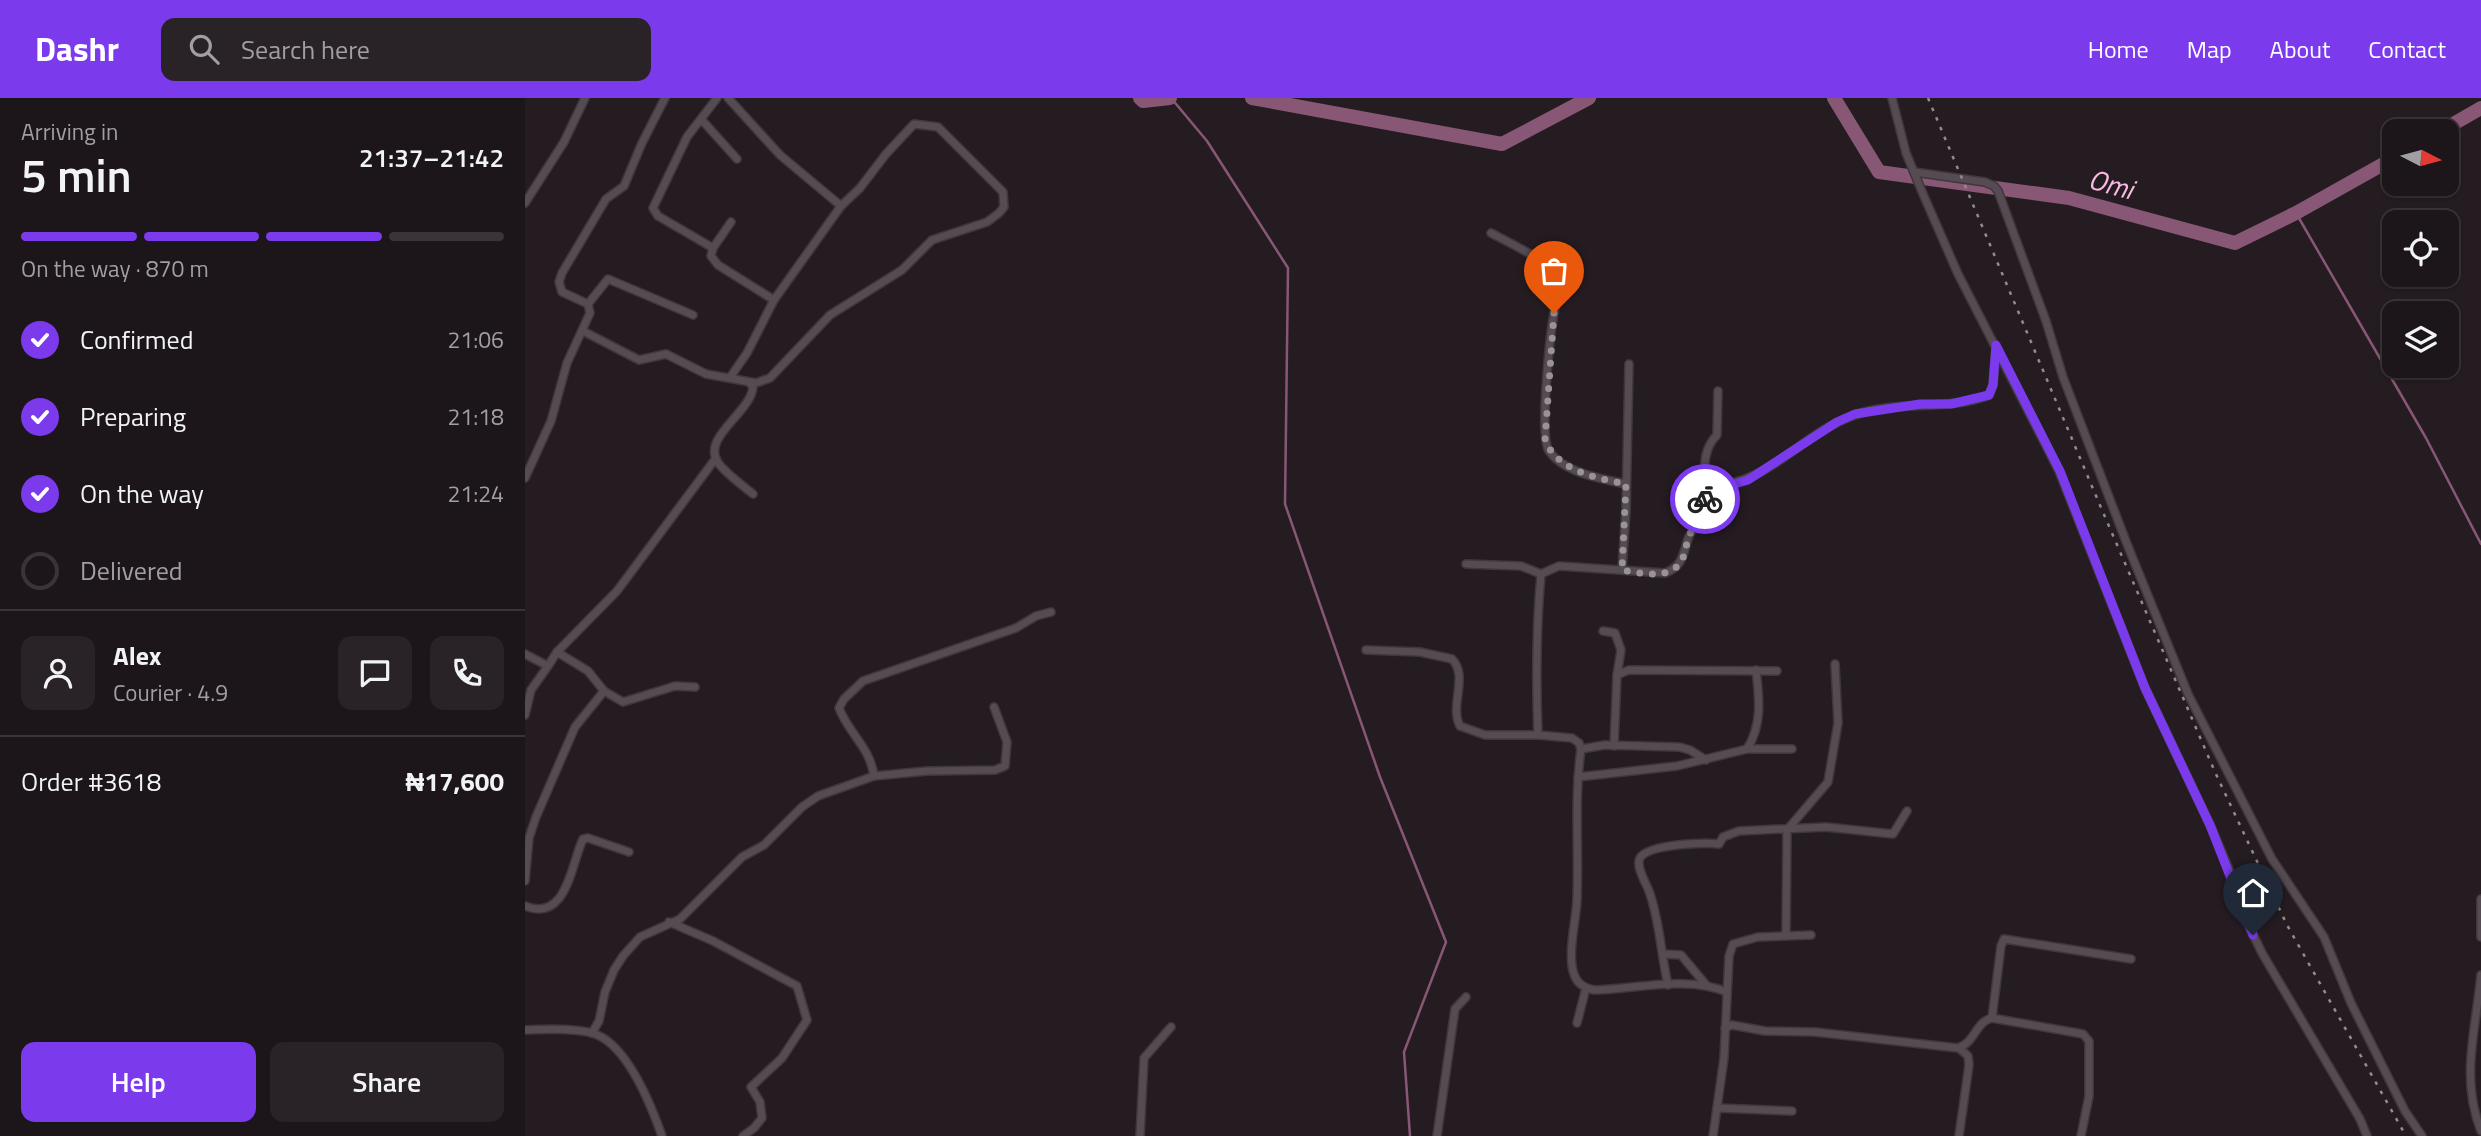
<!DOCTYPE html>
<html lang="en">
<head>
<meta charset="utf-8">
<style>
  :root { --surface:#1c151a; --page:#292227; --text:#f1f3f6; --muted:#a09fa2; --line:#3a3439; --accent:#7c3aed }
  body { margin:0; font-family:"Titillium Web",sans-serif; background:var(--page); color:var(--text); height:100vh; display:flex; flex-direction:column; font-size:26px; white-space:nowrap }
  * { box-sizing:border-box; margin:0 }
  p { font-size:23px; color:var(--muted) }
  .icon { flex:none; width:38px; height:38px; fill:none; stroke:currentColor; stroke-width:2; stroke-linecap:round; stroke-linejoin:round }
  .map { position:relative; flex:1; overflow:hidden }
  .details { display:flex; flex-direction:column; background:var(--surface); width:525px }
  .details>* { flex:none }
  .needle { width:46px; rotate:96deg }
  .buttons { position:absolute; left:1857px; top:21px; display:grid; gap:14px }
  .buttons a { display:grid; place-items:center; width:77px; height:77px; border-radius:14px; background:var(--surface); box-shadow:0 2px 5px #0004,0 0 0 2px var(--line); font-size:35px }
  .pin { position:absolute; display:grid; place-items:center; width:60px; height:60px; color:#fff; margin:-72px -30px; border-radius:50% 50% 50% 0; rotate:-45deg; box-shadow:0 0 7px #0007 }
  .pin .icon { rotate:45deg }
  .courier { position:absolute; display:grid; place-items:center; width:70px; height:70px; margin:-35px; border:5px solid #7c3aed; border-radius:50%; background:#fff; color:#222; box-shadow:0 2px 9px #0007 }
  .headline em { font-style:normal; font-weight:600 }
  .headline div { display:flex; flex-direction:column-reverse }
  .headline { display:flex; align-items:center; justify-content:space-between; height:119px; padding:0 21px }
  h1 { font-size:46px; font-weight:600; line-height:52px }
  .bar { display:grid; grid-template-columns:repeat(4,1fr); gap:10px 7px; align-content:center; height:84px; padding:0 21px }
  .bar i { height:9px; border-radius:5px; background:var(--line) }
  .bar .current { background:var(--accent) }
  .bar p { grid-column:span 4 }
  .line { display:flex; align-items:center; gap:18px; padding:0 21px; border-top:2px solid var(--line) }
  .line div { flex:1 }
  .round { display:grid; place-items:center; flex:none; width:74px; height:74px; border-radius:14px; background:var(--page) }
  ol { padding:0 21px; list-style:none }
  li { display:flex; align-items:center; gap:21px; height:77px }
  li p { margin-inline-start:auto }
  li .icon { padding:7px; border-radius:50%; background:var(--accent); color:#fff; stroke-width:4 }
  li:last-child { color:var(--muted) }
  li i { width:38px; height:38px; border:4px solid var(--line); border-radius:50% }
  .cta { display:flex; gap:14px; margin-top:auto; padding:14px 21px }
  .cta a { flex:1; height:80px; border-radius:14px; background:var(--accent); color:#fff; font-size:28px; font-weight:600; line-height:80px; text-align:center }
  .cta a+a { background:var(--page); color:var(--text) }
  header { display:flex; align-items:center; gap:42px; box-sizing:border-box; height:98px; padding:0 35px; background:var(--accent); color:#fff }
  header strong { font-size:33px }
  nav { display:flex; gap:38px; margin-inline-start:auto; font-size:24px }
  .search { width:490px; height:63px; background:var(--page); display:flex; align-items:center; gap:18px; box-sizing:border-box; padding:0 24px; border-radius:14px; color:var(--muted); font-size:26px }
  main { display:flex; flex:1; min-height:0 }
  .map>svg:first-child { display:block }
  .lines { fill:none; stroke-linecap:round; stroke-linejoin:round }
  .stream { stroke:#885775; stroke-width:2.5 }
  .river { stroke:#885775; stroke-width:14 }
  .street-casing { stroke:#3e373b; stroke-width:10 }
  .street { stroke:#564b52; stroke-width:7 }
  .rail { stroke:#928b8f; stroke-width:2.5; stroke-dasharray:3.5 7; stroke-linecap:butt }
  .done { stroke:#999296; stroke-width:7; stroke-dasharray:0 12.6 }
  .route { stroke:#7c3aed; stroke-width:9 }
  .labels { text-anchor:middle; stroke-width:7; stroke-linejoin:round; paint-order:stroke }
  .water-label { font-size:28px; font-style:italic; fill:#f9bbe0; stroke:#251c22 }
</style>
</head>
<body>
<header>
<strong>Dashr</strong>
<div class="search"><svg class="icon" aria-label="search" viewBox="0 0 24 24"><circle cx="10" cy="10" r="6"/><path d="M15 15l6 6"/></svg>Search here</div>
<nav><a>Home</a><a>Map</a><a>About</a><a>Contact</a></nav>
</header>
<main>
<section class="details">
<div class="headline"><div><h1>5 min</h1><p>Arriving in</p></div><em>21:37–21:42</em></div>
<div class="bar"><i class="current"></i><i class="current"></i><i class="current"></i><i></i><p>On the way · 870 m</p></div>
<ol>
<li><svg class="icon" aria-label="check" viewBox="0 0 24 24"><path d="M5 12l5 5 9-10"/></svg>Confirmed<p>21:06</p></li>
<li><svg class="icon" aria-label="check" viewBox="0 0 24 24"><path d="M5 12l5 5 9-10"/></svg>Preparing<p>21:18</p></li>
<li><svg class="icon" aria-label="check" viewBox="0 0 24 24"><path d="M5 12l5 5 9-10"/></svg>On the way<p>21:24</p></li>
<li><i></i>Delivered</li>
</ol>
<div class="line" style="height:126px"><a class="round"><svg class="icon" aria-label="person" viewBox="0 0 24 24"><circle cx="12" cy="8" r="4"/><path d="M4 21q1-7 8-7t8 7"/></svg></a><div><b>Alex</b><p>Courier · 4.9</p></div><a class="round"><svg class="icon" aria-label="chat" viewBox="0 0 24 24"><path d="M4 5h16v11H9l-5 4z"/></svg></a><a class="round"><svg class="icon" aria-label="phone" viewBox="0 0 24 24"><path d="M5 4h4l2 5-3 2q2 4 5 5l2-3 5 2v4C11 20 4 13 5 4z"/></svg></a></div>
<div class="line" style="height:91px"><div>Order #3618</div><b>₦17,600</b></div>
<div class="cta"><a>Help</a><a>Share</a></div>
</section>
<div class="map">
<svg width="1956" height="1038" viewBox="0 0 1956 1038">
  <rect width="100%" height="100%" fill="#251c22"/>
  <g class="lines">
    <g class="stream">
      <polyline points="646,0 682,43 763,170 760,406 855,679 921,844 879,954 885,1038"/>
      <polyline points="1771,115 1901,340 1956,446"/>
    </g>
    <g class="river">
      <polyline points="615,0 618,3 645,0"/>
      <polyline points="727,0 977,46 1064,0"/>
      <polyline points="1309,0 1354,74 1544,100 1710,145 1771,115 1869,60"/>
      <polyline points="1916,33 1956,10"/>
    </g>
    <defs>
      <g id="street">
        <polyline points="192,0 162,39 128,110 133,118 188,150 186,158 193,167 249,202"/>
        <polyline points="203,0 255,57 316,108"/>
        <polyline points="1367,0 1381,55 1398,96 1433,176 1534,373 1620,590 1685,727 1708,781 1719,818 1737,855 1835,1021 1842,1038"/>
        <polyline points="176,21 212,61"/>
        <polyline points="1389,74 1460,84 1469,88 1473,93 1521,223 1538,279 1602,446 1663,596 1747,761 1799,839 1826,905 1880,1013 1897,1038"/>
        <polyline points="0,105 39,44 60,0"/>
        <path d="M966 135C979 142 1024 164 1030 173 1038 185 1031 202 1029 215 1025 238 1014 337 1024 353 1039 375 1077 381 1101 386"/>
        <polyline points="188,150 206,124"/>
        <polyline points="63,206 83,181 168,217"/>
        <polyline points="58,233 114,262 141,256 181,276 231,285 245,280 305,217 377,172 407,142 462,124 474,115 479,109 478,94 413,29 389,26 361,56 335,90 316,108 249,202 222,255 206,278"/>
        <path d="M224 284 228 289C226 315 174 340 194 366 203 377 217 387 228 396"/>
        <path d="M1193 293 1192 337C1170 359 1186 389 1177 416 1174 425 1166 432 1163 441 1158 457 1157 469 1140 475L1034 468 1016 476C1011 530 1011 583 1013 637L1047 640 1054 645 1056 651C1049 701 1054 751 1052 802 1051 823 1042 857 1049 876 1052 886 1059 890 1069 892 1111 891 1162 877 1202 894"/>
        <polyline points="0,380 26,323 42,265 65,215 63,206 37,194 34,184 37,175 81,101 99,88 117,45 140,0"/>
        <path d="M1181 388C1244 388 1273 338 1327 318 1371 301 1421 314 1464 297L1468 287 1471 250"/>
        <polyline points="941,466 996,468 1016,476"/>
        <polyline points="1097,472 1101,413 1104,266"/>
        <polyline points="1078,533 1090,535 1096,552 1092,577"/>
        <path d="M841 552 895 554 927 561C944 578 924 608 935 628L960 637H1013"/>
        <polyline points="0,556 23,568 32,554"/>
        <polyline points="79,593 63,573 32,554 92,493 191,360"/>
        <polyline points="0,617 6,592 23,568"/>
        <polyline points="1089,648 1092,577 1104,572 1252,573"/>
        <polyline points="1056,651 1080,647 1154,649 1165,652 1181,662"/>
        <polyline points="1222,651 1267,651"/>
        <path d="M349 678C345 649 324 636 314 610L319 601 338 583 491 530 511 518 526 514"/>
        <path d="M1053 679 1152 668 1222 651C1238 626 1234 599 1231 572"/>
        <polyline points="0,783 4,740 11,719 50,629 79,593 98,604 150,588 170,589"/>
        <polyline points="1956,801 1956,839"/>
        <path d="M0 808C42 825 46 766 58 741L63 740 104 754"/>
        <polyline points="144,824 188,843 272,888 282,922 257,960 226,989 235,1004 237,1020 229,1030 218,1038"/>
        <polyline points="1261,838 1262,732 1303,684 1313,625 1310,566"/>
        <polyline points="1138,856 1156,857 1182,888"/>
        <path d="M1956 877C1951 931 1935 980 1956 1033"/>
        <path d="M1143 887C1136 857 1135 825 1125 796 1122 786 1110 769 1115 760 1123 746 1180 744 1194 746L1198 739 1214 733 1301 729 1368 736 1382 713"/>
        <polyline points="1467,920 1476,848 1479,841 1606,861"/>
        <polyline points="1052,925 1061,890"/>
        <path d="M1200 930 1207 927 1240 933 1290 934 1433 950C1451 944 1450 924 1467 920L1558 936 1564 943V998L1556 1038"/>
        <path d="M0 932C19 931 53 930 70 936 103 948 126 1007 137 1038"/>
        <polyline points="67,935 74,923 80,894 89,872 98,858 115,839 155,821 217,759 239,747 277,709 293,698 349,678 402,673 470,672 480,668 482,644 469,609"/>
        <polyline points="1434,950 1443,958 1444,967 1434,1038"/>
        <polyline points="1192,1010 1267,1013"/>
        <polyline points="615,1038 619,960 646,929"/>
        <polyline points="912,1038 930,911 941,899"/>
        <polyline points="1188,1038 1199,960 1204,858 1208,846 1233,839 1286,837"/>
      </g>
    </defs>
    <use href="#street" class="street-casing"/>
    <use href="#street" class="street"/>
    <polyline class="rail" points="1403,0 1574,405 1690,674 1762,827 1881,1038"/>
  </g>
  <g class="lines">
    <path class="done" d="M1029 215 1020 342C1033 373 1071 380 1101 386L1097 472C1116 475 1146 483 1157 462 1161 454 1161 444 1165 436 1171 423 1177 416 1180 401"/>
    <polyline class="route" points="1180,401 1181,388 1203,388 1223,382 1312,324 1330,316 1395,306 1426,306 1464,297 1468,287 1471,247 1535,373 1620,590 1685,727 1728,837"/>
  </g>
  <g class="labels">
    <g class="water-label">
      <text transform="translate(1586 86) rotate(15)" y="10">Omi</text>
    </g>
  </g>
</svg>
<div class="buttons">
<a><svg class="needle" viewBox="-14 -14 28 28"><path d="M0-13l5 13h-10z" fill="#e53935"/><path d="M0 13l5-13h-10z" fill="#a09fa2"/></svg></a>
<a><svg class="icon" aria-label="locate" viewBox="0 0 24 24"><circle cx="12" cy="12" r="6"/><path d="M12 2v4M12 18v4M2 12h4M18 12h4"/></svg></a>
<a><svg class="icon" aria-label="layers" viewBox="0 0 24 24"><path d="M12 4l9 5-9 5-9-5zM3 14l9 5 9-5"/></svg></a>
</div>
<div class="pin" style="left:1029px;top:215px;background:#ea580c"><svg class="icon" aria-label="bag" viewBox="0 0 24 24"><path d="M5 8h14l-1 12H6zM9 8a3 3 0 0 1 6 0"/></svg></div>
<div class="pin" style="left:1728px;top:837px;background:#1f2937"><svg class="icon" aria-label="home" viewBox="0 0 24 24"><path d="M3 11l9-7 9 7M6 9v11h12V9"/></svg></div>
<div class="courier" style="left:1180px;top:401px"><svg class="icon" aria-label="bike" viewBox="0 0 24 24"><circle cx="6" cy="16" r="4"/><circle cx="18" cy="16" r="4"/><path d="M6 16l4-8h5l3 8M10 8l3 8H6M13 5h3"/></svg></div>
</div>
</main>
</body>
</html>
